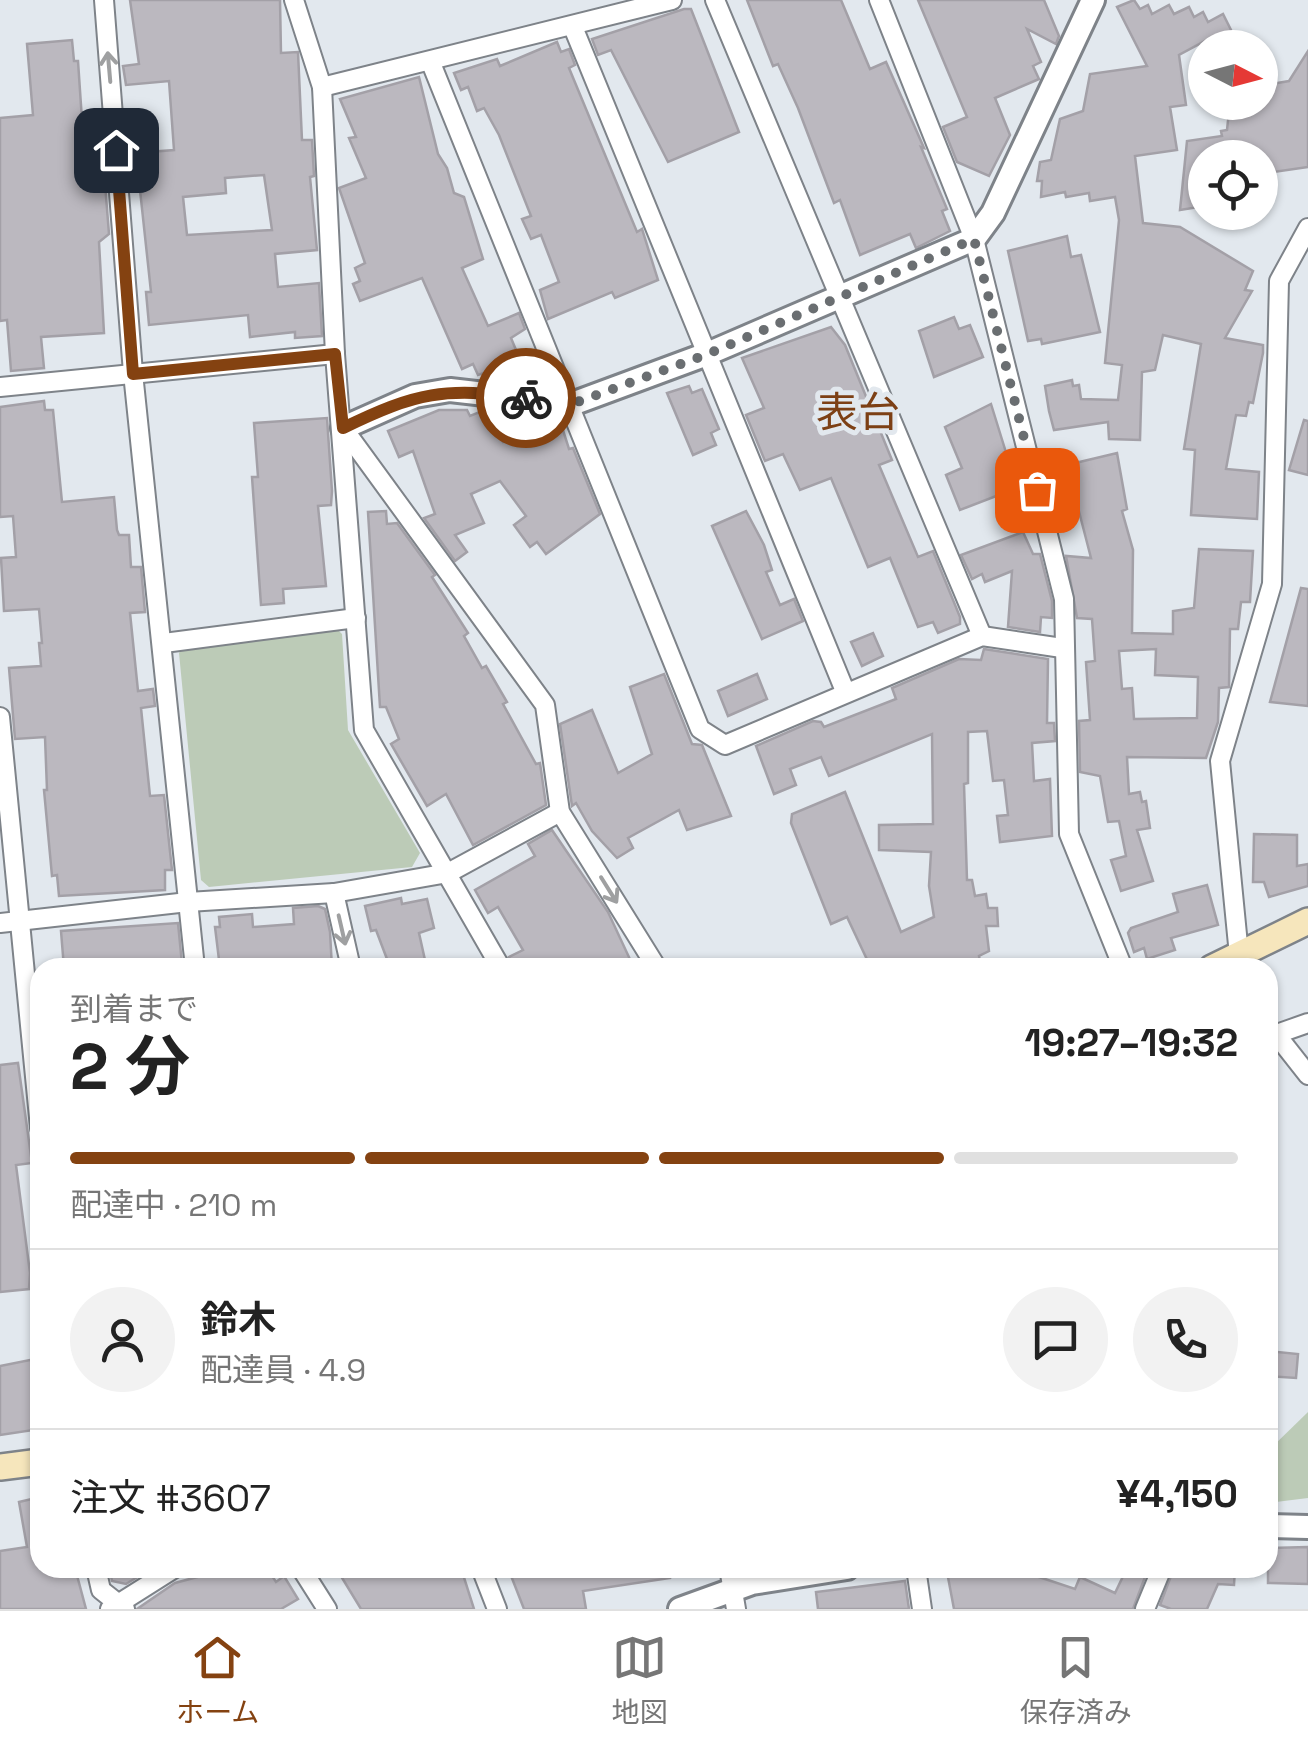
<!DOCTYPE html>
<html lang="ja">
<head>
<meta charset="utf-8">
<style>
  :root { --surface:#fff; --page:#f2f2f2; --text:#222; --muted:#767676; --line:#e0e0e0; --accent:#844211 }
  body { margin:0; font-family:"Space Grotesk","Noto Sans JP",sans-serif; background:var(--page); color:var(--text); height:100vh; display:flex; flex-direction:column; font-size:38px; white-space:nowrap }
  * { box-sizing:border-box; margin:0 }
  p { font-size:32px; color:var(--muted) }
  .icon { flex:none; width:55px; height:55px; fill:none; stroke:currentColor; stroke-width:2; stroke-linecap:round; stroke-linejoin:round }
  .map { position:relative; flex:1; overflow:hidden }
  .details { position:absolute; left:30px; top:958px; width:1248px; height:620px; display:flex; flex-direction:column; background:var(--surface); border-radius:30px; box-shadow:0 2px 8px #0004 }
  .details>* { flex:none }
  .needle { width:65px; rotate:96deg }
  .tools { position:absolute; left:1188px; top:30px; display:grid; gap:20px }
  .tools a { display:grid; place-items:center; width:90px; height:90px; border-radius:50%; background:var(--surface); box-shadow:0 2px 8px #0004; font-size:50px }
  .pin { position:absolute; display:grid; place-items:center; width:85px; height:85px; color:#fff; margin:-42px; border-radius:20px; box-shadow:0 5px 15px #0006 }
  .courier { position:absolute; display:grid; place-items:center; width:100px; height:100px; margin:-50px; border:8px solid #844211; border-radius:50%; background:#fff; color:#222; box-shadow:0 2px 12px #0007 }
  .summary em { font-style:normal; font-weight:700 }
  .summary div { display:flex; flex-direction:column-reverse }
  .summary { display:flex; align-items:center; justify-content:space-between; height:170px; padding:0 40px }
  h1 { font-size:65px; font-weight:700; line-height:75px }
  .bar { display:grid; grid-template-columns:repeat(4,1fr); gap:15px 10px; align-content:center; height:120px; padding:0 40px }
  .bar i { height:12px; border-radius:8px; background:var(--line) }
  .bar .selected { background:var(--accent) }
  .bar p { grid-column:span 4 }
  .line { display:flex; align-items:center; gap:25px; padding:0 40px; border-top:2px solid var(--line) }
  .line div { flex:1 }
  .round { display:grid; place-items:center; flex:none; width:105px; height:105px; border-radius:52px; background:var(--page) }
  .tabs { display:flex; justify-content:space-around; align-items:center; height:140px; border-top:2px solid var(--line); background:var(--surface); font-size:28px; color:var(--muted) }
  .tabs a { display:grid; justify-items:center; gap:5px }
  .tabs .selected { color:var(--accent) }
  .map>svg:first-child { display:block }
  .green { fill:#bccbb7 }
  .building { fill:#bbb8bf; stroke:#a3a0a7; stroke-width:2.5; fill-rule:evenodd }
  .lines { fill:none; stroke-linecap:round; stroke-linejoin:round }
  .minor-casing { stroke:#7e8389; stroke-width:22 }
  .tertiary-casing { stroke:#7e8389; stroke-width:28 }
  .secondary-casing { stroke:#7e8389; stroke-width:30 }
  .minor { stroke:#fff; stroke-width:18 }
  .tertiary { stroke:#fff; stroke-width:22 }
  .secondary { stroke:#f6e6bc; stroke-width:25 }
  .oneway { stroke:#9fa0a1 }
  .done { stroke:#6a6e71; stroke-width:10; stroke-dasharray:0 18 }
  .route { stroke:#844211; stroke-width:12 }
  .labels { text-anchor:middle; stroke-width:10; stroke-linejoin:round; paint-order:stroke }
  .quarter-label { font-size:42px; fill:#7d4015; stroke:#e2e8ee }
</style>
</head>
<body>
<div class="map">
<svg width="1308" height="1609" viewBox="0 0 1308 1609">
  <rect width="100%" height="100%" fill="#e2e8ee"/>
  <g class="green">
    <polygon points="337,629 342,634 348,730 420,853 412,867 209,887 201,880 179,653 184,645"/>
    <polygon points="1308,1412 1308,1498 1268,1503 1268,1451"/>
  </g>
  <g class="building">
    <path d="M130 0H280L281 53 298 52 302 140H312L314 176 310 177 317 250 275 254 278 287 319 283 322 336 295 338V332L250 337 248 315 149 325 146 292H151L136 153 174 150 169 81 126 85 123 66 139 64ZM264 175 272 230 187 235 183 197 226 193 225 178Z"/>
    <polygon points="747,0 841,0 870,69 886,62 924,148 921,147 947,209 942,211 950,231 916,248 910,234 860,255 840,200 834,203 798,108 778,64 773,66"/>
    <polygon points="918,0 1044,0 1059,36 1056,44 1027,29 1041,62 1033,66 1039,79 995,98 1010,135 989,176 957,162 943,127 967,117"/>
    <polygon points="1134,0 1140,9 1148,5 1152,14 1169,5 1174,14 1189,7 1194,17 1203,12 1208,22 1223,14 1240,48 1209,48 1205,41 1179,55 1186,105 1170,107 1177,150 1135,156 1143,223 1180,227 1253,271 1245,290 1252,291 1225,338 1263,345 1263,353 1253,403 1249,402 1246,416 1236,415 1226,469 1259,472 1257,519 1191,515 1195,450 1184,449 1201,344 1163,335 1155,370 1142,372 1140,440 1109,439 1108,422 1054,430 1049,411 1045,386 1072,380 1073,386 1079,385 1081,399 1118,400 1122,365 1105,363 1119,220 1115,197 1090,201 1089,193 1066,197 1065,192 1041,197 1042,181 1037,181 1040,162 1051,160 1060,119 1083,111 1090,74 1147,66 1117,7"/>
    <polygon points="684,9 691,9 739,132 668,162 611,50 598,55 592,39"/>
    <polygon points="72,40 74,61 78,61 82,120 100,121 109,234 99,242 104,333 41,337 44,368 11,371 7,320 0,321 0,118 33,115 27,44"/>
    <polygon points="557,42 561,52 569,49 575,65 569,68 637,232 642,229 658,280 615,298 612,292 548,319 540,290 559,282 541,235 531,239 522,219 531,216 499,135 484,108 477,111 468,87 461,90 454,73 497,59 500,66"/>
    <polygon points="1308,51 1308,167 1260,174 1260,158 1205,158 1205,206 1180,210 1187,141 1222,136 1221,131 1227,130 1230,102 1260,102 1260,86 1289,81"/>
    <polygon points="419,77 438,154 447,168 454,193 464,197 483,259 462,268 488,326 519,313 525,329 511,338 526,374 509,382 490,380 487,372 478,375 473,364 462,369 422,278 360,301 353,284 360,281 355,268 365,263 339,188 366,178 349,138 356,137 340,99"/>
    <polygon points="1067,236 1071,257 1081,255 1100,332 1042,344 1041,339 1028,341 1008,251"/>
    <polygon points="954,317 959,329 970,325 983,357 934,377 919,331"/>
    <polygon points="831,327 845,345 892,460 879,465 918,557 933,551 960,617 960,624 938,633 933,622 918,627 890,558 868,567 831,478 800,490 783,454 765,461 746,415 764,408 742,358"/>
    <polygon points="689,386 692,393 702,389 719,429 711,433 716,445 693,455 667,393"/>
    <polygon points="44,401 45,410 53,410 62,502 114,497 117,530 119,535 129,535 131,567 141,567 145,612 130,613 138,691 153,689 155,706 141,708 150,796 164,795 172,870 165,870 165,890 59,896 57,875 52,876 44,790 47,790 45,737 15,739 9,668 41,666 39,643 42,643 39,609 4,611 1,558 16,557 13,516 0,517 0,407"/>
    <polygon points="991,404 1017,488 960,510 946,475 962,468 945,427"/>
    <polygon points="487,409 503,442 550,428 552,434 563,430 569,449 573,448 600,514 546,554 537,542 530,547 514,525 526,516 500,481 471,494 484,523 455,535 467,552 455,561 424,518 435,514 413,451 399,457 388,431 439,410 467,410 470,416"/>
    <polygon points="327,418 332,491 331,505 318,506 326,586 283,589 284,603 261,605 252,477 258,477 254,423"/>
    <polygon points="1304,420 1308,421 1308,475 1289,470"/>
    <path d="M1117 453 1127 509 1122 511 1133 550 1132 633 1173 634V611L1194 608 1199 549 1253 551 1250 602H1241L1238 629H1230L1229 687 1219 688 1218 722 1206 758 1127 757 1129 794 1140 792 1142 802 1146 801 1150 828 1137 830 1153 881 1121 891 1111 860 1126 856 1119 821 1108 822 1100 776 1080 772 1079 721 1090 720 1086 662 1095 661 1092 619 1077 618 1066 556 1091 558 1067 465ZM1156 649 1155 675 1198 677 1197 718 1134 719 1132 688 1122 689 1119 651Z"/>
    <polygon points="386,511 387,524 397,523 435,575 432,577 468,633 464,636 482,668 486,666 507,702 503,704 536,764 540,763 546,805 473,845 446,794 427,806 391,744 399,739 386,707 380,707 368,512"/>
    <polygon points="746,511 764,545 772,570 766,572 780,605 794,599 803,621 762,639 712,526"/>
    <polygon points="1023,532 1033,554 1040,554 1052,601 1052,618 1041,617 1040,632 1008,627 1012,571 985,582 982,574 972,579 961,555"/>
    <polygon points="1301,588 1308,589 1308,706 1270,702"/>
    <polygon points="873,633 883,656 862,666 851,642"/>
    <polygon points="984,649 1048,659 1047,723 1054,723 1055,741 1032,743 1034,781 1050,779 1052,836 1000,842 997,816 1008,815 1004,780 993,781 987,731 968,732 968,783 964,784 967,880 972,880 975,896 986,894 988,908 997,908 998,926 986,926 989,951 979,956 981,968 871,968 847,917 831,924 791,823 792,814 845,792 901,932 934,917 929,886 931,852 879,850 879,825 933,824 932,734 829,776 821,757 790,769 796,785 774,794 756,746 813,721 821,722 824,727 896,699 892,688 959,659 981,660"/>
    <polygon points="664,674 692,744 702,745 731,816 687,830 679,810 628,838 633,848 617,858 592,831 576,803 572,806 560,724 592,710 618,773 652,754 630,687"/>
    <polygon points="757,674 767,699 728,716 718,691"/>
    <polygon points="552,830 608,912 634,968 513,968 509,957 523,950 498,907 488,913 475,890 535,856 528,844"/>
    <polygon points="1254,834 1297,835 1297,866 1308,864 1308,886 1269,897 1264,882 1253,882"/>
    <polygon points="1207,885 1218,925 1171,938 1175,950 1147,959 1144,948 1134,952 1128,933 1131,928 1178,912 1173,894"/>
    <polygon points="401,898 402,904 427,899 434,928 419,933 425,960 390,967 376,930 371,931 365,906"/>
    <polygon points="318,906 325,909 330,932 332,968 220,968 215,927 220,927 219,917 252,914 253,927 294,924 293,908"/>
    <polygon points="178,923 182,964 64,968 61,931"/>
    <polygon points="18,1063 32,1163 16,1165 30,1273 29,1289 0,1292 0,1065"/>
    <polygon points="1268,1351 1298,1354 1296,1378 1268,1376"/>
    <polygon points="40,1358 40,1429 0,1435 0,1366"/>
    <polygon points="40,1497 40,1568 75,1568 86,1609 0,1609 0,1551 27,1547 19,1502"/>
    <polygon points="1308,1547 1308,1584 1268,1583 1268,1548"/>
    <polygon points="109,1568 145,1568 147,1571 126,1584 112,1581"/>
    <polygon points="207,1568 267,1568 276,1582 284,1576 298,1599 281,1609 137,1609 175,1583 212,1573"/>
    <polygon points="336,1568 461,1568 474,1609 361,1609"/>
    <polygon points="508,1568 669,1568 670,1578 583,1591 586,1609 524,1609"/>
    <polygon points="961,1568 1036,1568 1036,1576 1075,1589 1080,1577 1115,1593 1127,1568 1148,1569 1133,1609 954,1609 947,1572"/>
    <polygon points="1174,1568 1235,1568 1234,1585 1218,1584 1207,1609 1171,1609 1160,1605"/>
    <polygon points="905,1581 909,1609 818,1609 816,1592"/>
  </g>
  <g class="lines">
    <defs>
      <g id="minor">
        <polyline points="104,0 133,373 195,968"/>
        <polyline points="294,0 322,87 335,354 364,730 501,968"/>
        <polyline points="715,0 982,636"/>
        <polyline points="879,0 974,239 1064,599 1069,834 1123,968"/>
        <polyline points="573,27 845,691"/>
        <polyline points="431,63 700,729 725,745 982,636 1062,648"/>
        <polyline points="322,87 672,0"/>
        <polyline points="0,387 335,354"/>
        <polyline points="343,428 545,705 560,812 657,968"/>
        <polyline points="164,643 356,618"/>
        <polyline points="0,717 40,1128"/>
        <polyline points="334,893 351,968"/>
        <polyline points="0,923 188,902 334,893 448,873 560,812"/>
        <polyline points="1239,955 1220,761 1272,584 1279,281 1308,228"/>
        <polyline points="1275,1033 1308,1075"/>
        <polyline points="1268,1037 1308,1023"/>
        <polyline points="96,1568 101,1590 125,1609"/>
        <polyline points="301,1568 327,1609"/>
        <polyline points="481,1568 497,1609"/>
        <polyline points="729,1568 736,1609"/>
        <polyline points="916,1568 922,1609"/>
        <polyline points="110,1609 175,1568"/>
        <polyline points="1145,1609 1162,1568"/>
      </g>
      <g id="tertiary">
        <polyline points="343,428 415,396 450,390 572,404 707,354 974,239 993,213 1093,0"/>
        <polyline points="1268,1526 1308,1527"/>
        <polyline points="680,1609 752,1583 847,1568"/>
      </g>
      <g id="secondary">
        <polyline points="1212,968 1308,921"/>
        <polyline points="0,1467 40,1462"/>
      </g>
    </defs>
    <use href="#minor" class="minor-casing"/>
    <use href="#tertiary" class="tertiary-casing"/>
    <use href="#secondary" class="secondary-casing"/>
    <use href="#minor" class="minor"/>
    <use href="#tertiary" class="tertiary"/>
    <use href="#secondary" class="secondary"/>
  </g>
  <defs><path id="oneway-shaft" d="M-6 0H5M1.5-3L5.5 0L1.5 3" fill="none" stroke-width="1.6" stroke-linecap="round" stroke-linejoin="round" transform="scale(2.5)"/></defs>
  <g class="oneway">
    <use href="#oneway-shaft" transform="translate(109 67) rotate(-95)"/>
    <use href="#oneway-shaft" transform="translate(609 890) rotate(58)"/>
    <use href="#oneway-shaft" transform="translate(342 930) rotate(77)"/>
  </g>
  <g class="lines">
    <polyline class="done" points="526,398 572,404 708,354 974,239 1037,490"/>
    <path class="route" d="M116 150 133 374 335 354 343 428C417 392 444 387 526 398"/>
  </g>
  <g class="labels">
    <g class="quarter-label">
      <text x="858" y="427">表台</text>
    </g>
  </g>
</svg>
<div class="tools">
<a><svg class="needle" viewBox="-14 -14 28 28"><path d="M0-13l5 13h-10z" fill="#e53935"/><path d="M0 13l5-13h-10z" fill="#767676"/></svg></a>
<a><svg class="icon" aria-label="locate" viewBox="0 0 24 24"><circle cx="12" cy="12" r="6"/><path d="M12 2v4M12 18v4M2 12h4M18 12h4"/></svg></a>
</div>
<div class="pin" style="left:1037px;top:490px;background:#ea580c"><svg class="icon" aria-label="bag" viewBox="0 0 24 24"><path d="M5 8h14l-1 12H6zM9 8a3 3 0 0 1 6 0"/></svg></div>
<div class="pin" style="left:116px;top:150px;background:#1f2937"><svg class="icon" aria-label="home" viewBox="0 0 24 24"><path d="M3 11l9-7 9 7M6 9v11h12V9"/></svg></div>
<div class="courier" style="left:526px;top:398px"><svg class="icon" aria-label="bike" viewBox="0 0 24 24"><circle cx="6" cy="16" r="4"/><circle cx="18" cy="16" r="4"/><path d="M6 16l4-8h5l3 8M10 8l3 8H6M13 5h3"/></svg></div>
<section class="details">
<div class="summary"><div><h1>2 分</h1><p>到着まで</p></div><em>19:27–19:32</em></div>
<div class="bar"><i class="selected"></i><i class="selected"></i><i class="selected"></i><i></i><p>配達中 · 210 m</p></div>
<div class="line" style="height:180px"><a class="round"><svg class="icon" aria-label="person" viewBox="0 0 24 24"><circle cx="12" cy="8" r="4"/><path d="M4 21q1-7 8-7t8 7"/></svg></a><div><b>鈴木</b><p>配達員 · 4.9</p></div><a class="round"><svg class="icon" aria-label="chat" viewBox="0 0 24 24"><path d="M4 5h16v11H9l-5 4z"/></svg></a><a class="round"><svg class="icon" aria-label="phone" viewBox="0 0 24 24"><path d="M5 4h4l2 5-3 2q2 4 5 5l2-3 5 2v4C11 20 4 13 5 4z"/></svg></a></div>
<div class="line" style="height:130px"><div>注文 #3607</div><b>¥4,150</b></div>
</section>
</div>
<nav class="tabs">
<a class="selected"><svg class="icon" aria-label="home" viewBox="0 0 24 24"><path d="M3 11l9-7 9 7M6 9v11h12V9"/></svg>ホーム</a>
<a><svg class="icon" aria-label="map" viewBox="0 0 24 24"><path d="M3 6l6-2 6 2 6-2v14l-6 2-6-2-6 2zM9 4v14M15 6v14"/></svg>地図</a>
<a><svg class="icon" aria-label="saved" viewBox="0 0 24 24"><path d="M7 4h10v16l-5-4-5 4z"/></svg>保存済み</a>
</nav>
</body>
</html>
